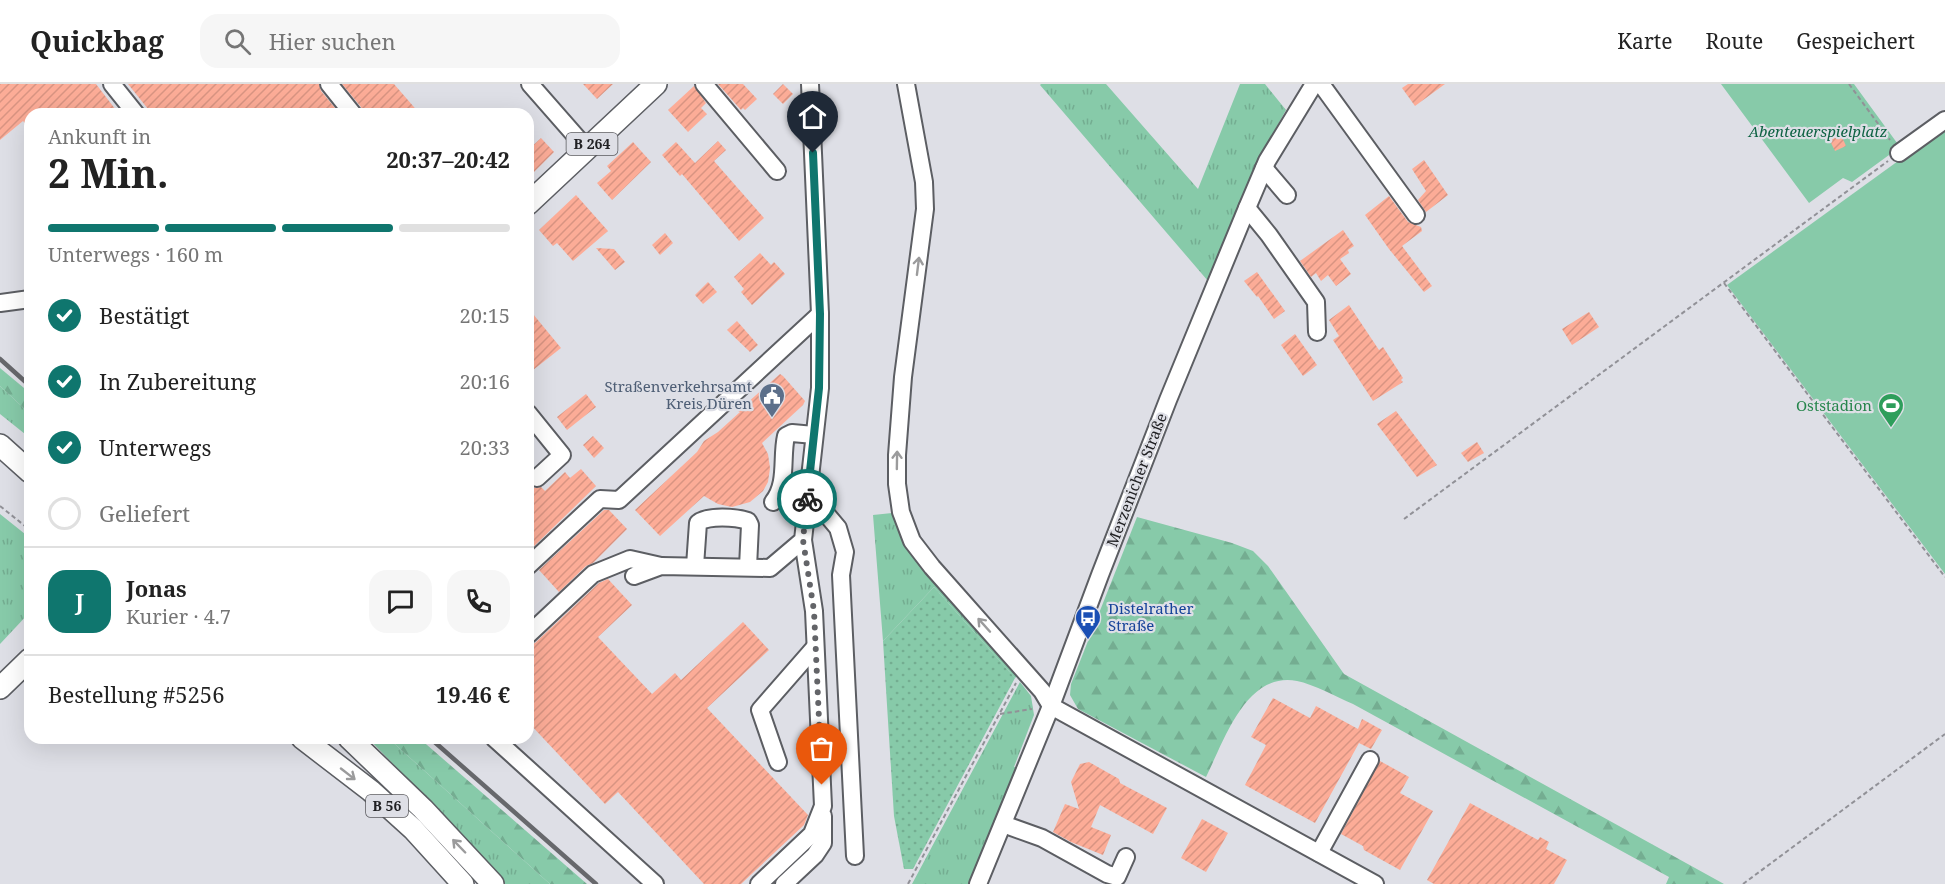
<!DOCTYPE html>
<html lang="de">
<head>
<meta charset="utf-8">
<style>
  :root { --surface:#fff; --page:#f6f6f6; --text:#222; --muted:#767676; --line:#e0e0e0; --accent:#0f766e }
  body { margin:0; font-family:"Noto Serif",serif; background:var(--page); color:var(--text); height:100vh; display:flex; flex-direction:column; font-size:22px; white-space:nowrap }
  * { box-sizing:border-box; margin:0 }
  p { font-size:20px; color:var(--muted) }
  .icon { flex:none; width:33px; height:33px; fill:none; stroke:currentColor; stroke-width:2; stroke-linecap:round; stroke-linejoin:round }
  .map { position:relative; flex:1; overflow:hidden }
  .panel { position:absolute; left:24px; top:24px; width:510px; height:636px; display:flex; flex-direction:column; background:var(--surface); border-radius:18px; box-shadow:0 6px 24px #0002 }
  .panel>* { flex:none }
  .pin { position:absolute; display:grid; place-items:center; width:51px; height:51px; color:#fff; margin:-62px -26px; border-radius:50% 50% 50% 0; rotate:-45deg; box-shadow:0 0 6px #0007 }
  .pin .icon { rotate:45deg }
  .courier { position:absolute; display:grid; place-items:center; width:60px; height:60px; margin:-30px; border:4px solid #0f766e; border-radius:50%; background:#fff; color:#222; box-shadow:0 2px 8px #0007 }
  .head em { font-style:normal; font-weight:700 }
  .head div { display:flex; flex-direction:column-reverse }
  .head { display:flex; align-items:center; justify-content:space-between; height:102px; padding:0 24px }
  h1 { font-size:39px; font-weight:700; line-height:45px }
  .bar { display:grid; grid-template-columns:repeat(4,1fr); gap:9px 6px; align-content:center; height:72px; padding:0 24px }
  .bar i { height:8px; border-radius:4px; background:var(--line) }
  .bar .on { background:var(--accent) }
  .bar p { grid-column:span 4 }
  .line { display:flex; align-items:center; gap:15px; padding:0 24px; border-top:2px solid var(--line) }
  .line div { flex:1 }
  .round { display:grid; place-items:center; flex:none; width:63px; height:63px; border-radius:18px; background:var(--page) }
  ol { padding:0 24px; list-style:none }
  li { display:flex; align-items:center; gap:18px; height:66px }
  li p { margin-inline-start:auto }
  li .icon { padding:6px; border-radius:50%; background:var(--accent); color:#fff; stroke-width:4 }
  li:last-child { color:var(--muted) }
  li i { width:33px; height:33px; border:3px solid var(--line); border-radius:50% }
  header { display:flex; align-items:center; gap:36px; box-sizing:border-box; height:84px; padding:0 30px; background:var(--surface); border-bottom:2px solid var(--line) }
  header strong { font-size:28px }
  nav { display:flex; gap:33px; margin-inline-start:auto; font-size:21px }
  .search { width:420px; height:54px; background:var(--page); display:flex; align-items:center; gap:15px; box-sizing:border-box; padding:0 21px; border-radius:18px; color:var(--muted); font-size:22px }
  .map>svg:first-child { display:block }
  .grass { fill:url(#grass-tufts) }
  .forest { fill:url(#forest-firs) }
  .park { fill:#87caa9 }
  .garden { fill:url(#garden-dots) }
  .building { fill:url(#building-hatch) }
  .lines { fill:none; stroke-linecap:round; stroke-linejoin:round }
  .minor-casing { stroke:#5c5e63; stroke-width:20 }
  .major-casing { stroke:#5c5e63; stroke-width:24 }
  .path { stroke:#919197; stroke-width:2; stroke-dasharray:4.5 3; stroke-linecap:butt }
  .minor { stroke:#fff; stroke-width:16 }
  .major { stroke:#fff; stroke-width:21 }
  .rail { stroke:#67686c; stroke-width:4.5 }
  .oneway { stroke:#9b9b9c }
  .done { stroke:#636468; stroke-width:6; stroke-dasharray:0 10.8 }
  .route { stroke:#0f766e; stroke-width:8 }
  .labels { text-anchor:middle; stroke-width:4.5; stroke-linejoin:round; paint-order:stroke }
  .shield { fill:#dedfe6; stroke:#5a5a5e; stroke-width:1.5 }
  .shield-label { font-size:14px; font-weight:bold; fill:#212124 }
  .park-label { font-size:15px; font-style:italic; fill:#0f6344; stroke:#dedfe6 }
  .service-label { font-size:15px; fill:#4e5e75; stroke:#dedfe6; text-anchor:end }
  .leisure-label { font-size:15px; fill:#27864d; stroke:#dedfe6; text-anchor:end }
  .street-label { font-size:15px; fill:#212124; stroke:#dedfe6 }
  .transit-label { font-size:15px; fill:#164399; stroke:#dedfe6; text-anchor:start }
</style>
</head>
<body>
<header>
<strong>Quickbag</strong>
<div class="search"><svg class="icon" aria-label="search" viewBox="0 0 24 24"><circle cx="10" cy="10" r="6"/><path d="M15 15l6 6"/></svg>Hier suchen</div>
<nav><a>Karte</a><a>Route</a><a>Gespeichert</a></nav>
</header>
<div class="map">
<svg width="1945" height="800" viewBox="0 0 1945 800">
  <defs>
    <pattern id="grass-tufts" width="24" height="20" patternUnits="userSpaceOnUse" patternTransform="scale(1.5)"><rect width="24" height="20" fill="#87caa9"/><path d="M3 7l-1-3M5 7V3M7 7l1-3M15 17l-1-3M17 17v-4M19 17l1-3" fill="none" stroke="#74ad91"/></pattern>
    <pattern id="forest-firs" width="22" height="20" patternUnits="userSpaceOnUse" patternTransform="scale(1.5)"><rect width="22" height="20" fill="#87caa9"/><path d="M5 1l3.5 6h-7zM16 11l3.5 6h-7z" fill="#74ad91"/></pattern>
    <pattern id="garden-dots" width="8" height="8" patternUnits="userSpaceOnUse" patternTransform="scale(1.5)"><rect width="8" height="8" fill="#87caa9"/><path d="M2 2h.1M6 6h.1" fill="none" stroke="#74ad91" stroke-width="1.8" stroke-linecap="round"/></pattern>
    <pattern id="building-hatch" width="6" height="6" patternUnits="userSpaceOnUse" patternTransform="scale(1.5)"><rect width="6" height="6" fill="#fcac97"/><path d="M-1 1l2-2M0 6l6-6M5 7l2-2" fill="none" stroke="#d89482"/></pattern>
  </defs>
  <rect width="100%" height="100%" fill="#dedfe6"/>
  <g class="grass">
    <polygon points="1041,0 1106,0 1198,105 1240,0 1265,0 1286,26 1257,78 1208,197 1040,1"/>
    <polygon points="0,302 30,330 30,354 0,330"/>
    <polygon points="892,429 904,457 1018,591 1015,594 934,503 883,557 873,431"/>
    <polygon points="0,430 30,454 30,528 0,560"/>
    <polygon points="1020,598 1031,612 1034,631 1014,683 1019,683 970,800 912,800"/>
    <polygon points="368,654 388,654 550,800 505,800 499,790"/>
  </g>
  <g class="forest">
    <polygon points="0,284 30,309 30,330 0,302"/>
    <path d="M1137 433 1232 459 1253 467 1268 482 1344 590 1724 800H1666L1669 793 1353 620C1337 613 1313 600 1297 597 1246 587 1224 657 1206 693L1078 625 1070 611 1071 600Z"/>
    <polygon points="388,654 419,654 587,800 550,800"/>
  </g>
  <g class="park">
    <polygon points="1721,0 1854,0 1900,63 1852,98 1843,94 1809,119"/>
    <polygon points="1945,43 1945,490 1727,201"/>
  </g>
  <polygon class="garden" points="934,503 1015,594 913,785 904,785 894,732 883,557"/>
  <g class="building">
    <polygon points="0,0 96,0 119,30 30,30 30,45 23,37 0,56"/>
    <polygon points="128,0 319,0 321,7 340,30 152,30"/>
    <polygon points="342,0 394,0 420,30 363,30 361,23"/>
    <polygon points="583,0 613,0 597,15"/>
    <polygon points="718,0 743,0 757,15 745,26 743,24 741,26"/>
    <polygon points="783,0 793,10 783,20 773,10"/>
    <polygon points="1408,0 1445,0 1415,22 1402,4"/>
    <polygon points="694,2 706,19 701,24 707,30 688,48 668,26"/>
    <polygon points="1838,44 1846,62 1835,67 1826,49"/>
    <polygon points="541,54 554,68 528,94 528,66"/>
    <polygon points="718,57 726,66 714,77 764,134 739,157 682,90 680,92 662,71 676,58 695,79"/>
    <polygon points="633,58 651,78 612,116 597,99 611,87 607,82"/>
    <polygon points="1424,76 1448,111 1426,128 1418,116 1426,107 1412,85"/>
    <polygon points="576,111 608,147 573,177 557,159 553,162 539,146"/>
    <polygon points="1389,112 1408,138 1421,143 1422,147 1402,162 1432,202 1424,208 1389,165 1365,131"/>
    <polygon points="1343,146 1354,162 1348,166 1349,169 1340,175 1351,190 1336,202 1328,191 1321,197 1316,189 1311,193 1300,177"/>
    <polygon points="665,149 673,159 660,171 652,161"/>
    <polygon points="596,164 614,165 625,178 615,186"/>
    <polygon points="760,169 771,181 774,178 785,190 752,221 741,208 744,205 734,193"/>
    <polygon points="1257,188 1285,227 1274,235 1258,212 1257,213 1244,197"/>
    <polygon points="708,198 717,208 703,220 695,211"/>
    <polygon points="1349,221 1379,266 1383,263 1403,294 1401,296 1403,298 1373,317 1333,256 1339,252 1329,236"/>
    <polygon points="528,224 561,264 528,290"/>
    <polygon points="1589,228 1599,243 1572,261 1562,245"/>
    <polygon points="737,237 758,261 750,268 727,246"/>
    <polygon points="1295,250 1317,281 1303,292 1281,261"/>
    <polygon points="780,290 783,292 805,317 803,321 762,359 768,370 770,384 768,398 763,407 750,418 732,423 718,420 704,412 660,452 635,426 697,368 704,357 718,348 740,328 738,327"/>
    <polygon points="586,310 596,323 567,346 557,333"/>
    <polygon points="1396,327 1437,381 1417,393 1377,340"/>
    <polygon points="593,352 604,364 594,374 583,361"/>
    <polygon points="1477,358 1484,369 1468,378 1461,369"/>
    <polygon points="581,385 596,402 528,468 528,399 533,404 541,403 545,407 565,388 570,394"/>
    <polygon points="604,426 609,426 627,445 593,479 586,482 559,508 539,486"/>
    <polygon points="608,495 632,521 598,553 652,610 675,589 681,596 743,538 769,566 707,624 808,731 804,741 741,800 704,800 618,708 605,720 528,638 528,561 535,559 599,499"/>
    <polygon points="1273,614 1310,634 1316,622 1358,645 1362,635 1382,646 1371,665 1359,659 1315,739 1245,701 1266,661 1251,653"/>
    <polygon points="1380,677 1409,693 1400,709 1433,727 1400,786 1364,766 1363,762 1341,750"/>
    <polygon points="1089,678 1119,695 1120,699 1167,724 1153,750 1100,721 1091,743 1111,751 1103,771 1071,758 1053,748 1065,720 1079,725 1071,698 1080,680"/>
    <polygon points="1470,719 1538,756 1540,753 1549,758 1546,765 1567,776 1554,800 1434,800 1427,796"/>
    <polygon points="1202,735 1228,749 1206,788 1181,774"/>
  </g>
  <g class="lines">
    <defs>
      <g id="minor">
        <polyline points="112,0 136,30"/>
        <polyline points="329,0 353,30"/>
        <polyline points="530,0 587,65"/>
        <polyline points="704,0 777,87"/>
        <polyline points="906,0 924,98 925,125 903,293 897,371 897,400 901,428 912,457 932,483 1042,607 1051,622 1375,800"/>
        <polyline points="1321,0 1416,131"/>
        <polyline points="1899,69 1945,36"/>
        <polyline points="1264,84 1287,111"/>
        <polyline points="1247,124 1269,151 1316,218 1317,248"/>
        <polyline points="0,219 30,215"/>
        <polyline points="528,329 562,371 537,394"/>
        <polyline points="807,407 838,444 845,468 841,491 855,772"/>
        <path d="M773 418C788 399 781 374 786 352L792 349 814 351"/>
        <polyline points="528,482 600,415 619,416 820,230"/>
        <path d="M695 482 698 439C708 431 736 433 748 437L750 441 748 483"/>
        <polyline points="634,492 661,482 770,484 803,456 820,304 820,230 810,0"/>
        <polyline points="528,551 593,490 630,475 661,482"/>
        <polyline points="494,654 655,800"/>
        <polyline points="778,678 760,626 815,563"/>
        <polyline points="1003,740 1042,754 1107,790 1117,793 1126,773"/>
        <polyline points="1319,769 1370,676"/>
        <polyline points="759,800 812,750 823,722 814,527 803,456"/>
        <polyline points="784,800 815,771 823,759 823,732"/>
        <polyline points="978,800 1051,622 1100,491 1168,316 1247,124 1267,77 1314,0"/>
      </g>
      <g id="major">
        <polyline points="528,120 656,0"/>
        <polyline points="0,361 30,388"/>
        <polyline points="0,604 30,575"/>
        <polyline points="302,654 371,707 413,745 463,800"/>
        <polyline points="349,654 423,725 493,800"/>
      </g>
    </defs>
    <use href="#minor" class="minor-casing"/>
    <use href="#major" class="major-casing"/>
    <g class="path">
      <polyline points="1849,0 1890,56"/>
      <polyline points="1724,199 1945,493"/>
      <polyline points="0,422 30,446"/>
      <polyline points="1404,435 1888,77"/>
      <polyline points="1000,630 1032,625"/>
      <polyline points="908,800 1016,599"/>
      <polyline points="1743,800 1945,650"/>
    </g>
    <use href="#minor" class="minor"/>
    <use href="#major" class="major"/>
    <g class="rail">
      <polyline points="0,275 30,302"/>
      <polyline points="430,654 596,800"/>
    </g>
  </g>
  <defs><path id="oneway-shaft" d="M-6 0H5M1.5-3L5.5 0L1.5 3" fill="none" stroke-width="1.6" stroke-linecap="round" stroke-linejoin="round" transform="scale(1.5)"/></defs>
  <g class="oneway">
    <use href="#oneway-shaft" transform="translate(918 182) rotate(-83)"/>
    <use href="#oneway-shaft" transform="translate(897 376) rotate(-89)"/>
    <use href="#oneway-shaft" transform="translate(984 541) rotate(-132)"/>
    <use href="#oneway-shaft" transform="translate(348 690) rotate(38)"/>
    <use href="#oneway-shaft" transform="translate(459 762) rotate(-134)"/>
  </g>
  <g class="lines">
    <polyline class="done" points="807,415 803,456 814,527 822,701"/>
    <polyline class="route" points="807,415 819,304 820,230 813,69"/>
  </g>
  <defs>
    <symbol id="civic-pin" viewBox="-11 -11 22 30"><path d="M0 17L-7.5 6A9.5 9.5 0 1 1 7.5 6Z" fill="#5c6f8a" stroke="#dedfe6"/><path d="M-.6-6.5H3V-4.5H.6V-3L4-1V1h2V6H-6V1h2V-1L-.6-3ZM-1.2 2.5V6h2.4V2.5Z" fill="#fff"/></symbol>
    <symbol id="stadium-pin" viewBox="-11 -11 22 30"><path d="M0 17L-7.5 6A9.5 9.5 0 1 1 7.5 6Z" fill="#2e9e5b" stroke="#dedfe6"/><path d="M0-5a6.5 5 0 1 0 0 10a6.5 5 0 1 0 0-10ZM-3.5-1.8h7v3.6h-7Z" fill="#fff"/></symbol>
    <symbol id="bus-pin" viewBox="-11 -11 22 30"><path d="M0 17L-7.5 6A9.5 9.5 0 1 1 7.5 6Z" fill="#1a4fb4" stroke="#dedfe6"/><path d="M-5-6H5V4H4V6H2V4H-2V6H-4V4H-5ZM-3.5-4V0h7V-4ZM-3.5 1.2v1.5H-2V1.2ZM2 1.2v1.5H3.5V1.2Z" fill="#fff"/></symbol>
  </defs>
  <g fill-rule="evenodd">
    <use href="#civic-pin" x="757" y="297" width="30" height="40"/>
    <use href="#stadium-pin" x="1876" y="307" width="30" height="40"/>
    <use href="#bus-pin" x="1073" y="519" width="30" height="40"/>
  </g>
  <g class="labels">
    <g class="shield">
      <rect x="566.5" y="49" width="51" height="22" rx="4.5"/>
      <rect x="366" y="711" width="42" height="22" rx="4.5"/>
    </g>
    <g class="shield-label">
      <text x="592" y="65">B 264</text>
      <text x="387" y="727">B 56</text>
    </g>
    <g class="park-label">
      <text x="1818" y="53">Abenteuerspielplatz</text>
    </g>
    <g class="service-label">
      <text x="752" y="308">Straßenverkehrsamt<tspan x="752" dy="17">Kreis Düren</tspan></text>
    </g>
    <g class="leisure-label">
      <text x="1872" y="327">Oststadion</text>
    </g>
    <g class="street-label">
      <text transform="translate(1137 396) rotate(-69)" y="5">Merzenicher Straße</text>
    </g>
    <g class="transit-label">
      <text x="1108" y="530">Distelrather<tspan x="1108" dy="17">Straße</tspan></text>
    </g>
  </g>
</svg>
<div class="pin" style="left:822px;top:701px;background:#ea580c"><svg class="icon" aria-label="bag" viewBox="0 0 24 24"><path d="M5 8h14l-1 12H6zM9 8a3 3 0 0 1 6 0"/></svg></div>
<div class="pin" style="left:813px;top:69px;background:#1f2937"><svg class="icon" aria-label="home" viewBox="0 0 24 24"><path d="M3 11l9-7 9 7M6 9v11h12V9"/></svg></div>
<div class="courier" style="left:807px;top:415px"><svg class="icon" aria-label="bike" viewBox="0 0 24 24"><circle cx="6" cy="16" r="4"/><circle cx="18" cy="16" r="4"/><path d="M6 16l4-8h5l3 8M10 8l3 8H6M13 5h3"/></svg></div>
<section class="panel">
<div class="head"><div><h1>2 Min.</h1><p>Ankunft in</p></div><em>20:37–20:42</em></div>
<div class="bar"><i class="on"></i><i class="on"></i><i class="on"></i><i></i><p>Unterwegs · 160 m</p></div>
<ol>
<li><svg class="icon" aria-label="check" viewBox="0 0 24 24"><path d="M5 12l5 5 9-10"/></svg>Bestätigt<p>20:15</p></li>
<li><svg class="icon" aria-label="check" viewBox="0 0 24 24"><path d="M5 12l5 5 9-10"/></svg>In Zubereitung<p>20:16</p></li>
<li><svg class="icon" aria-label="check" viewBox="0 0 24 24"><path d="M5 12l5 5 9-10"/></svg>Unterwegs<p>20:33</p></li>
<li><i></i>Geliefert</li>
</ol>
<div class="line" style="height:108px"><b class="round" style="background:var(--accent);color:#fff">J</b><div><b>Jonas</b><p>Kurier · 4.7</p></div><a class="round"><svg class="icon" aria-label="chat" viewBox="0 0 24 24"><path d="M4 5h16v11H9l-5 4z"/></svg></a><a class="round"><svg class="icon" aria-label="phone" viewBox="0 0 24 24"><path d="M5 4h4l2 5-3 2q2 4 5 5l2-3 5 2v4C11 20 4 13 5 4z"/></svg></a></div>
<div class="line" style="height:78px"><div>Bestellung #5256</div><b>19.46 €</b></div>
</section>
</div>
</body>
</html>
